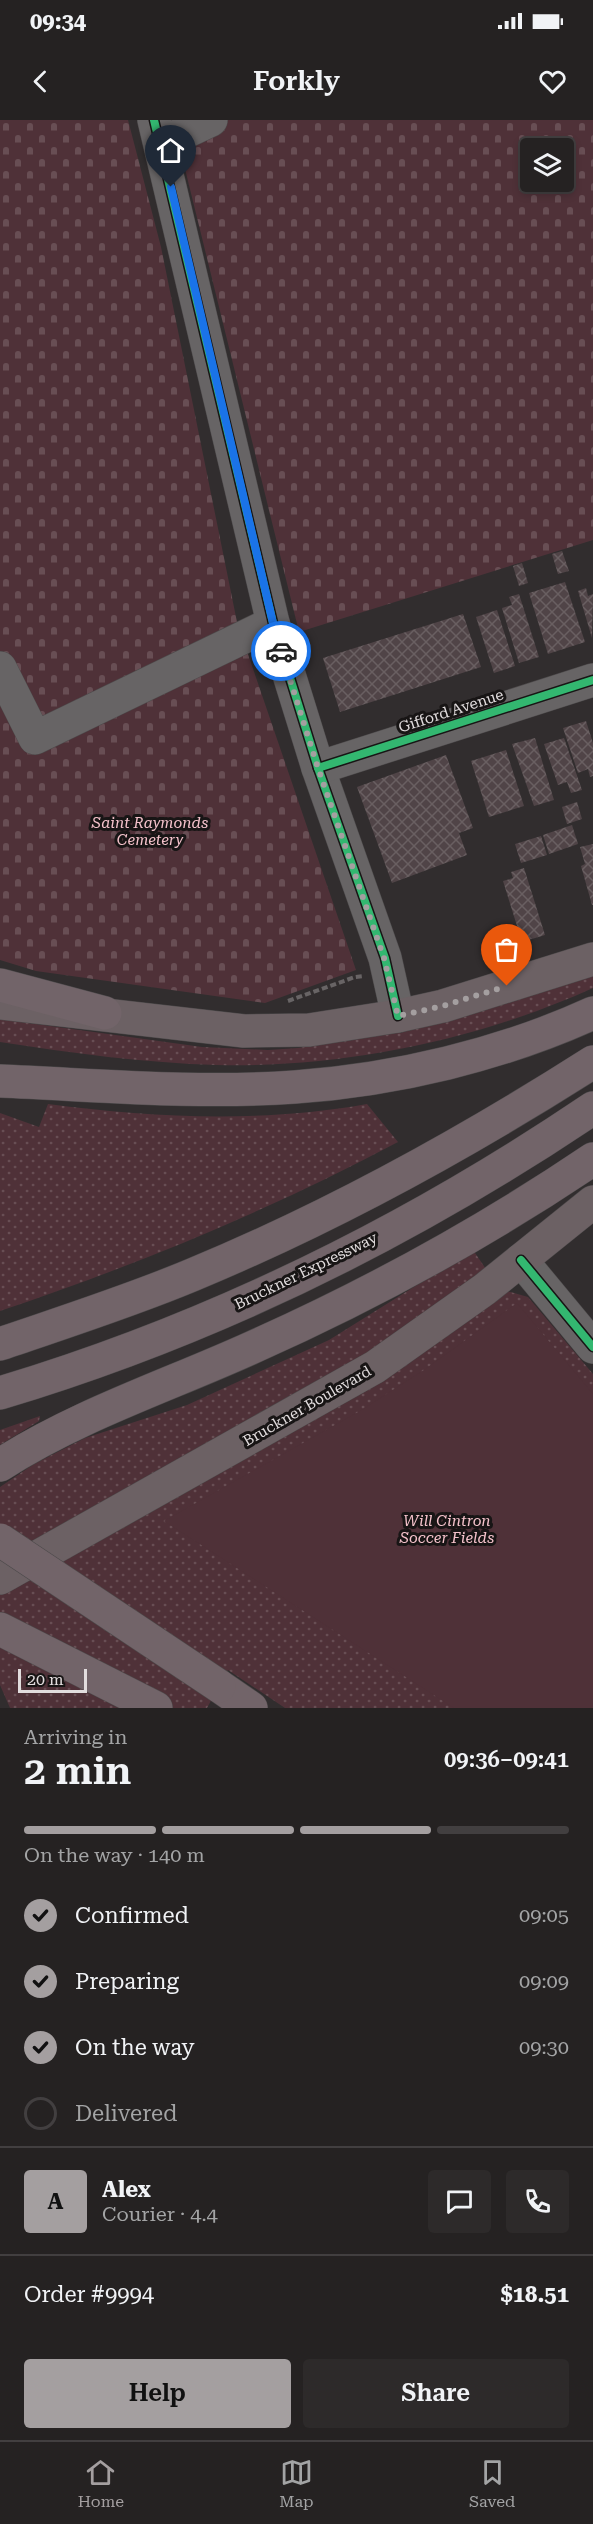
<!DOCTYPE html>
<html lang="en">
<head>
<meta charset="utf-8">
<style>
  :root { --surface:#252222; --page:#2d2a2a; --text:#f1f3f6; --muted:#a3a4a5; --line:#423f40; --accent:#a49fa0 }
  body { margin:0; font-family:"Roboto Serif",serif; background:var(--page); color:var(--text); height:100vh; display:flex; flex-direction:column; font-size:22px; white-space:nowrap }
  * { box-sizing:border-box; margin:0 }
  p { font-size:20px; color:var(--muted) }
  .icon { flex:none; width:33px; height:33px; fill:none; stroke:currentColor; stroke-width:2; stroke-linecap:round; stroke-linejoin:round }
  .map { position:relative; height:1588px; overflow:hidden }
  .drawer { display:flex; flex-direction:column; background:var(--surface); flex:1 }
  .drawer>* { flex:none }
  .controls { position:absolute; left:520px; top:18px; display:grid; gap:12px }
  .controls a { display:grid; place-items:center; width:54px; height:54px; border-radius:6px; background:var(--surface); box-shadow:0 3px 9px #0003,0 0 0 2px var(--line); font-size:30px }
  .scale { position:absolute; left:18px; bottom:15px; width:69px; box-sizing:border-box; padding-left:6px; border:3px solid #e2ddde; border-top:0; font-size:16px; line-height:21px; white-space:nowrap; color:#e2ddde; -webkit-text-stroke:4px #181515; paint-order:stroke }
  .pin { position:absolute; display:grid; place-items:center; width:51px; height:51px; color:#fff; margin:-62px -26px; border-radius:50% 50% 50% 0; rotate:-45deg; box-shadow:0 0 6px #0007 }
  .pin .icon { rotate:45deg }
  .courier { position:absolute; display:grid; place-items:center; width:60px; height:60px; margin:-30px; border:4px solid #1a73e8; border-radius:50%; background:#fff; color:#222; box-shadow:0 2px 8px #0007 }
  .overview em { font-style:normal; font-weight:600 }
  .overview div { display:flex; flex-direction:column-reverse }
  .overview { display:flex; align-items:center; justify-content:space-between; height:102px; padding:0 24px }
  h1 { font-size:39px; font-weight:600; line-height:45px }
  .bar { display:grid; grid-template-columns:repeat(4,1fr); gap:9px 6px; align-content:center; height:72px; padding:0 24px }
  .bar i { height:8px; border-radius:4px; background:var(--line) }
  .bar .selected { background:var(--accent) }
  .bar p { grid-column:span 4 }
  .line { display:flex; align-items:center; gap:15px; padding:0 24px; border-top:2px solid var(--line) }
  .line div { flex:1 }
  .round { display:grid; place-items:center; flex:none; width:63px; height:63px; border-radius:6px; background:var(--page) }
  ol { padding:0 24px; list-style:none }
  li { display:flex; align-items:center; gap:18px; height:66px }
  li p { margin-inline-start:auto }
  li .icon { padding:6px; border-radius:50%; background:var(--accent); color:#111; stroke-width:4 }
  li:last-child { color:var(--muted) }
  li i { width:33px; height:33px; border:3px solid var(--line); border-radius:50% }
  .primary-button { display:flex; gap:12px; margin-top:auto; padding:12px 24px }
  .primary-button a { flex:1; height:69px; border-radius:6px; background:var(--accent); color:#111; font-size:24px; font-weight:600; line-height:69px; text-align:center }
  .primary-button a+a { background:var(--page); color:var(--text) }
  .status { display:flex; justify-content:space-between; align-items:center; height:42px; padding:0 30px; background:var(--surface); direction:ltr }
  .status svg { height:16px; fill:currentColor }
  header { display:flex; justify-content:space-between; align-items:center; height:78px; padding:0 24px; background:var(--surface); font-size:27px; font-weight:600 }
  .tab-bar { display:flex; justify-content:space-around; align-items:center; height:84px; border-top:2px solid var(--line); background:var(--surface); font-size:16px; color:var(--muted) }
  .tab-bar a { display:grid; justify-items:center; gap:3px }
  .tab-bar .selected { color:var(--accent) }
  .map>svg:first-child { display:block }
  .grass { fill:url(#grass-dots) }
  .cemetery { fill:url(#cemetery-stones); fill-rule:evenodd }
  .park { fill:#4f3138 }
  .building { fill:url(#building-cross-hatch) }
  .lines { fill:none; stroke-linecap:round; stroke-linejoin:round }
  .minor-casing { stroke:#4d4a4b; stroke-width:34 }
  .major-casing { stroke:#4d4a4b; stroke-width:34 }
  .highway-casing { stroke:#4d4a4b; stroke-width:34 }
  .path { stroke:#686465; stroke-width:4; stroke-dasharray:6 3; stroke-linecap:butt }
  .minor { stroke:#676465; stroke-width:33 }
  .major { stroke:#6c6164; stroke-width:33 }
  .highway { stroke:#726469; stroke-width:33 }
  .highway-bridge-casing { stroke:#4d4a4b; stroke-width:34; stroke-linecap:butt }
  .highway-bridge { stroke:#726469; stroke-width:33 }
  .cycleway-casing { stroke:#181515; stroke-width:11 }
  .cycleway { stroke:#33b770; stroke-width:8 }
  .done { stroke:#a49fa0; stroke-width:6; stroke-dasharray:0 10.8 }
  .route { stroke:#1a73e8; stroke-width:8 }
  .labels { text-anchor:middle; stroke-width:6; stroke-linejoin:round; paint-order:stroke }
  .street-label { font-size:15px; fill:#e2ddde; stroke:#181515 }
  .park-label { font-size:15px; font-style:italic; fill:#f6c3cc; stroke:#181515 }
</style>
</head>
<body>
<div class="status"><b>09:34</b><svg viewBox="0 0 49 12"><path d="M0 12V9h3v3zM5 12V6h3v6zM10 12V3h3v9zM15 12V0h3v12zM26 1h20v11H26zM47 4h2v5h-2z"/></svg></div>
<header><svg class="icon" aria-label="back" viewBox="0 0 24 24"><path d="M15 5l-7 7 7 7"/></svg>Forkly<svg class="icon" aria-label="heart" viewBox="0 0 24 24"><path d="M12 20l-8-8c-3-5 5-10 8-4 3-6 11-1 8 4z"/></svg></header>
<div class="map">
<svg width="593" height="1588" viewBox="0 0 593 1588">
  <defs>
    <pattern id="grass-dots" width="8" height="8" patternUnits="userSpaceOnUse" patternTransform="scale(1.5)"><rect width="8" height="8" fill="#4f3138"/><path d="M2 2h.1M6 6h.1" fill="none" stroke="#684e54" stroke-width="1.8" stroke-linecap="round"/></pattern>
    <pattern id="cemetery-stones" width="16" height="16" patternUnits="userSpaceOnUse" patternTransform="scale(1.5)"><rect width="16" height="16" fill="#4f3138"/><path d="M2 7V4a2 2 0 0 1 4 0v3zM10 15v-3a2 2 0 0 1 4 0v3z" fill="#684e54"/></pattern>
    <pattern id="building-cross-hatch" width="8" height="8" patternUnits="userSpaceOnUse" patternTransform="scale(1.5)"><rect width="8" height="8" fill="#504447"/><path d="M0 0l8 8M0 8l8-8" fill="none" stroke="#695f61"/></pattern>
  </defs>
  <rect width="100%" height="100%" fill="#312d2e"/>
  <g class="grass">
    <path d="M593 856V868C478 920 344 948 217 945 145 943 71 933 0 922V899L202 927 268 930 298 928 402 912Z"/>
    <path d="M48 984C154 998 261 1003 367 984L398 1022C270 1090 137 1145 0 1191V993L39 1007Z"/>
    <polygon points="473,1130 488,1152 374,1231 0,1441 0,1367 34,1344 85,1318 187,1285 329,1220"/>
    <polygon points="504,1170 528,1177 593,1254 593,1588 285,1588 228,1550 207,1588 10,1588 0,1565 0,1475 352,1274"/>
    <polygon points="40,1296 39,1301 0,1325 0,1310"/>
  </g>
  <g class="cemetery">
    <polygon points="0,0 128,0 161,127 237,502 356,850 265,883 36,851 0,840"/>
    <path d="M173 0H593V420L299 512ZM531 28H564V62H531Z"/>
  </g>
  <polygon class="park" points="517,1183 593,1274 593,1588 454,1588 164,1401 360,1291 424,1250"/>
  <g class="building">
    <polygon points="562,431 569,451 558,454 552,434"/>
    <polygon points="522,443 528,463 519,466 513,446"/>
    <polygon points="565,462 585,522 548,534 529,473"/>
    <polygon points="586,468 588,476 593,474 592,518 578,471"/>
    <polygon points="519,474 539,537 519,543 502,488 512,485 509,477"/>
    <polygon points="497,490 515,546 494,553 476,497"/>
    <polygon points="463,494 481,547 340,592 323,538"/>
    <polygon points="586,601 593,623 593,656 590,657 588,649 578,653 563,608"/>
    <polygon points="535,618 554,680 534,686 512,624"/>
    <polygon points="564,618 582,670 571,673 567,662 558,665 544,624"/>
    <polygon points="506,630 524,686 489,697 471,641"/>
    <polygon points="446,635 473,708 459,713 467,735 392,763 357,667"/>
    <polygon points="577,682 582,699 567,704 562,687"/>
    <polygon points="572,705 578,724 549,734 543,715"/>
    <polygon points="541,716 547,735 521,743 515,724"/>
    <polygon points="593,724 593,785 592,785 581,746 585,744 580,727"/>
    <polygon points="524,748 545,815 522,822 503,761 513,758 511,752"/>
  </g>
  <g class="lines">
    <defs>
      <g id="minor">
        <polyline points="154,0 273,503 318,648 385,838 398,896"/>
        <polyline points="160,21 177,16 211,0"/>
        <polyline points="0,548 35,618 273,503"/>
        <polyline points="318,648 593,560"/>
        <polyline points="521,1140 593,1227"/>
      </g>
      <g id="major">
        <polyline points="0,883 244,911 309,910 398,896 443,886 593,839"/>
        <polyline points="0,1458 375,1247 485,1169 593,1082"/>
      </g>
      <g id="highway">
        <polyline points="0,865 105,893"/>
        <path d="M0 961C98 965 197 974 295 967 395 960 501 935 593 893"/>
        <path d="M0 1224C64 1202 130 1181 192 1155 332 1097 466 1023 593 942"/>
        <path d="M0 1273C210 1210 411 1111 593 988"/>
        <path d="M0 1345C78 1295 167 1266 251 1228 370 1175 485 1112 593 1039"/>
        <polyline points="0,1509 156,1588"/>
        <polyline points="219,1566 251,1588"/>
      </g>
    </defs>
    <use href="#minor" class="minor-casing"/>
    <use href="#major" class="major-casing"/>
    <use href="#highway" class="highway-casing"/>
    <polyline class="path" points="288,881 355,857 363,856"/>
    <use href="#minor" class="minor"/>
    <use href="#major" class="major"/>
    <use href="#highway" class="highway"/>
    <defs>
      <polyline id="highway-bridge" points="0,1420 219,1566"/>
    </defs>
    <use href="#highway-bridge" class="highway-bridge-casing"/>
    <use href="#highway-bridge" class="highway-bridge"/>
    <defs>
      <g id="cycleway">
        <polyline points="154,0 273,503 318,648 385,838 398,896"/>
        <polyline points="318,648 593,560"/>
        <polyline points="521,1140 593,1227"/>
      </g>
    </defs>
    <use href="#cycleway" class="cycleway-casing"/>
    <use href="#cycleway" class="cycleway"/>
  </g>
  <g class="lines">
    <polyline class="done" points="281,531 318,648 384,838 398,896 443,886 507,866"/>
    <polyline class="route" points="171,67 273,503 281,531"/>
  </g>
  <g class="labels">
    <g class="street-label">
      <text transform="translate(451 591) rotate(-18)" y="5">Gifford Avenue</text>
      <text transform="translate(306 1151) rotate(-26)" y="5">Bruckner Expressway</text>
      <text transform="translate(307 1286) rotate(-30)" y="5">Bruckner Boulevard</text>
    </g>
    <g class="park-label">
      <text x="150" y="708">Saint Raymonds<tspan x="150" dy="17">Cemetery</tspan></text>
      <text x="447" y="1406">Will Cintron<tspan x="447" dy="17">Soccer Fields</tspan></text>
    </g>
  </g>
</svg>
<div class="controls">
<a><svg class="icon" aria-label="layers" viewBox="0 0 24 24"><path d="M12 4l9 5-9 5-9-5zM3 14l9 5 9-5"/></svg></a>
</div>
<div class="scale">20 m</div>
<div class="pin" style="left:507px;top:866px;background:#ea580c"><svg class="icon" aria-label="bag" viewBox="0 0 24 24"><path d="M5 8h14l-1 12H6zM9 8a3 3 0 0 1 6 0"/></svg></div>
<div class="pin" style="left:171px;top:67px;background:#1f2937"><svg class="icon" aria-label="home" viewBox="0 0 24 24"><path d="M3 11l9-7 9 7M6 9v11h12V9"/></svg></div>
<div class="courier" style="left:281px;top:531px"><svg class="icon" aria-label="car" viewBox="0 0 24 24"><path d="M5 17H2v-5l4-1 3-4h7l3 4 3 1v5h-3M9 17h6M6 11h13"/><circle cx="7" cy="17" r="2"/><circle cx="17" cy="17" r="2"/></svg></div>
</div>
<section class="drawer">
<div class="overview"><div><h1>2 min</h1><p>Arriving in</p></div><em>09:36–09:41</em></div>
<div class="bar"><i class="selected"></i><i class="selected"></i><i class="selected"></i><i></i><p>On the way · 140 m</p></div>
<ol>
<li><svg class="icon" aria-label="check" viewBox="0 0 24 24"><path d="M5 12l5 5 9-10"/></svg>Confirmed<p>09:05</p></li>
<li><svg class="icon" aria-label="check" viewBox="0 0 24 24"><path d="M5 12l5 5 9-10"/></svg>Preparing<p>09:09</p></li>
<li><svg class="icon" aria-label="check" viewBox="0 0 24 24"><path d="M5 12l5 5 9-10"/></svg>On the way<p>09:30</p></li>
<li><i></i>Delivered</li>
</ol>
<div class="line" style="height:108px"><b class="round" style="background:var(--accent);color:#111">A</b><div><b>Alex</b><p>Courier · 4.4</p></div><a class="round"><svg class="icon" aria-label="chat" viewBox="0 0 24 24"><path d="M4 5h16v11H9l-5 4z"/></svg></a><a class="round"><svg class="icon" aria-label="phone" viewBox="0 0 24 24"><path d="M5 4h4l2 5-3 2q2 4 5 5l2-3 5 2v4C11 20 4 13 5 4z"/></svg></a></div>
<div class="line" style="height:78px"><div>Order #9994</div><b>$18.51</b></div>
<div class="primary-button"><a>Help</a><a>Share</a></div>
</section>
<nav class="tab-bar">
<a class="selected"><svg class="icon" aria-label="home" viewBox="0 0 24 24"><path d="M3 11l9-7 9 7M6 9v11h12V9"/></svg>Home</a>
<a><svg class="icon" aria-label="map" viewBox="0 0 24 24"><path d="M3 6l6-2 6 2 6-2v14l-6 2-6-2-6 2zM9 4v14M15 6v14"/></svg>Map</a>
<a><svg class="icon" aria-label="saved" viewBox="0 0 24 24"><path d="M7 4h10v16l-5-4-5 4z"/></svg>Saved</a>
</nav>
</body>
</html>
